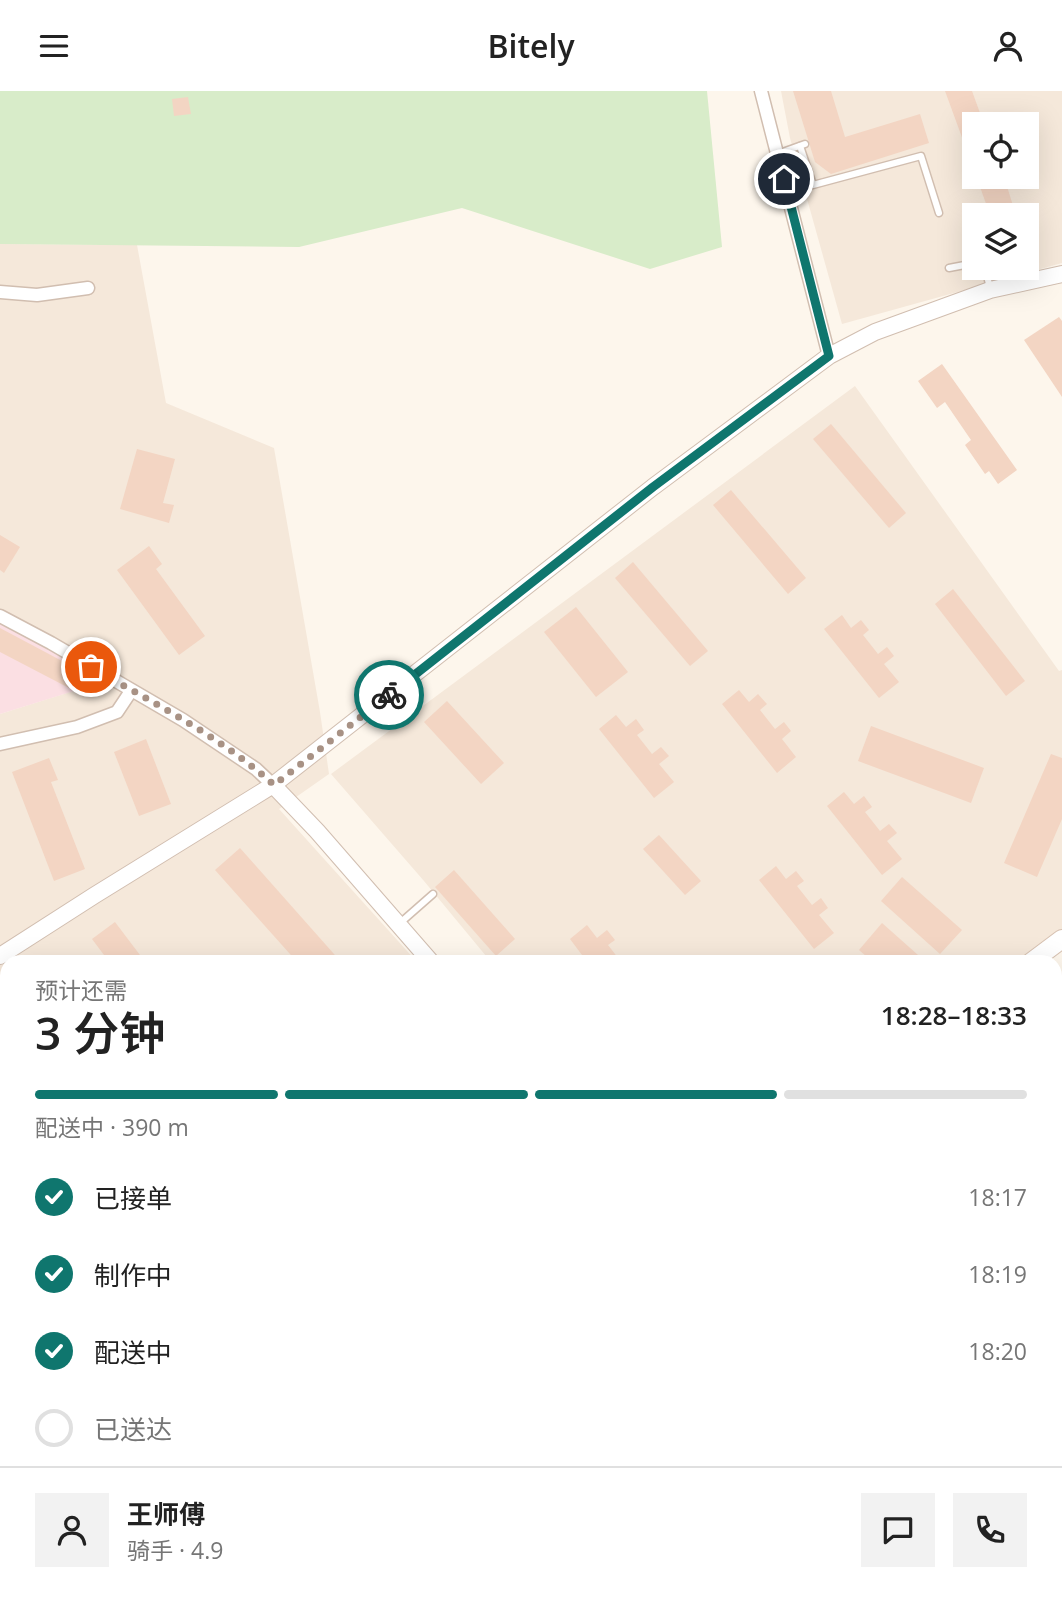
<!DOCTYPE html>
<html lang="zh">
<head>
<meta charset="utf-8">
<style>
  :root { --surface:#fff; --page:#f2f2f2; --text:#222; --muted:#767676; --line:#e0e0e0; --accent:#0f766e }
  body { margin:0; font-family:"Open Sans","Noto Sans SC",sans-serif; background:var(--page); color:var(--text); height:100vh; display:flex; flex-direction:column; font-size:26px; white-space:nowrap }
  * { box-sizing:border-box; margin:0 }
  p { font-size:23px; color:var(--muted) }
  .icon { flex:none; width:38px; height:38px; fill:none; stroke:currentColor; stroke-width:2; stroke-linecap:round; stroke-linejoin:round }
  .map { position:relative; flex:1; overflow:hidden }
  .details { position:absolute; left:0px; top:864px; width:1062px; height:653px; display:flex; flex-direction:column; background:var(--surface); border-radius:21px 21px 0 0; box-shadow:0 7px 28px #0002 }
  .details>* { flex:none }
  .controls { position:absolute; left:962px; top:21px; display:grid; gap:14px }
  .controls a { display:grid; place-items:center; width:77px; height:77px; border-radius:0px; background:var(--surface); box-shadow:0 7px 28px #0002; font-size:35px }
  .pin { position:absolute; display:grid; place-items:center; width:60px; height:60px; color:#fff; margin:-30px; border:4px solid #fff; border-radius:50%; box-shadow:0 2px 7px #0007 }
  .courier { position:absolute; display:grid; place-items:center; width:70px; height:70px; margin:-35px; border:5px solid #0f766e; border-radius:50%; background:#fff; color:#222; box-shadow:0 2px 9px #0007 }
  .head em { font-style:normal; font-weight:600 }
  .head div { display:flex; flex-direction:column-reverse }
  .head { display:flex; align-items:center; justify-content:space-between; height:119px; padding:0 35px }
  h1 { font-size:46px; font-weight:600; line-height:52px }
  .bar { display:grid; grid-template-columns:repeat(4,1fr); gap:10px 7px; align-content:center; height:84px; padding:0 35px }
  .bar i { height:9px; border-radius:5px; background:var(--line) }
  .bar .on { background:var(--accent) }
  .bar p { grid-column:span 4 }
  .line { display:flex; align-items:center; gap:18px; padding:0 35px; border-top:2px solid var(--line) }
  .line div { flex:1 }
  .round { display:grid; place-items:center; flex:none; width:74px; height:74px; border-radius:0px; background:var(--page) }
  ol { padding:0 35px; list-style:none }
  li { display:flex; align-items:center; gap:21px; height:77px }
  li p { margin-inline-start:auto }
  li .icon { padding:7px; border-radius:50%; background:var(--accent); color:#fff; stroke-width:4 }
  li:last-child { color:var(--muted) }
  li i { width:38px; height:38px; border:4px solid var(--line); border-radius:50% }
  header { display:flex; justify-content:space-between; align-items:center; height:91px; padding:0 35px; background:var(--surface); font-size:32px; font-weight:600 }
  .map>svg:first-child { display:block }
  .residential { fill:#f5e8da; fill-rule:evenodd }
  .medical { fill:#fbdfe3 }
  .green { fill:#d8ecc9 }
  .water { fill:#bfe3e8; stroke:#a5d3da; stroke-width:2 }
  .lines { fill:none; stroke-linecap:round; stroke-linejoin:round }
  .stream { stroke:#a5d3da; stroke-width:3.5 }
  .building { fill:#f3d5c3 }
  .service-casing { stroke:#d1beb0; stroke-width:9 }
  .pedestrian-casing { stroke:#d1beb0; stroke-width:11 }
  .minor-casing { stroke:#d1beb0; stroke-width:15 }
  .tertiary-casing { stroke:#d1beb0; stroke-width:18 }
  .secondary-casing { stroke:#d6c0b0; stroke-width:20 }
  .service { stroke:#fff; stroke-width:6 }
  .pedestrian { stroke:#fff; stroke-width:9 }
  .minor { stroke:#fff; stroke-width:12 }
  .tertiary { stroke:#fff; stroke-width:16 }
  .secondary { stroke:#fff; stroke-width:18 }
  .done { stroke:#a89285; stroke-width:7; stroke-dasharray:0 12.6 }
  .route { stroke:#0f766e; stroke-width:9 }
</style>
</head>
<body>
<header><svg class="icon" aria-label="menu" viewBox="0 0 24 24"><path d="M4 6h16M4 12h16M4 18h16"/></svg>Bitely<svg class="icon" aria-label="person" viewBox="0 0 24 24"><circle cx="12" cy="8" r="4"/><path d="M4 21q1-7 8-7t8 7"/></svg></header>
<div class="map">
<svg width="1062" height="1517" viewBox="0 0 1062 1517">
  <rect width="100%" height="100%" fill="#fdf6ec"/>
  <g class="residential">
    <path d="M781 0H1062V172L842 233 790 47ZM975 33H1027V86H975ZM975 124H1027V177H975Z"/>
    <polygon points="0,153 137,154 166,312 274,357 320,621 329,683 279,718 417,871 7,872 7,990 0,984 0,623 105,590 0,527"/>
    <polygon points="855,295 1059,580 1062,579 1062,846 1032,872 491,871 424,790 331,683"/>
    <polygon points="1055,1421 1062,1423 1062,1517 490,1517 488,1510 1055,1510"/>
  </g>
  <polygon class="medical" points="0,527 106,590 0,623"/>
  <polygon class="green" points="0,0 707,0 722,156 650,178 462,117 299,156 0,153"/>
  <g class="water">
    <polygon points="14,1510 84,1510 126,1517 34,1517"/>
    <polygon points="247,1510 312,1510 297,1517 205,1517"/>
  </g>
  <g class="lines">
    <polyline class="stream" points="1055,909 1062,904"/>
  </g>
  <g class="building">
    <polygon points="793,0 831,0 845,46 920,23 929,52 831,83 815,71"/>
    <polygon points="945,0 972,0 984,33 975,33 975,70 971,71"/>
    <polygon points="188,6 191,23 174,25 172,8"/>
    <polygon points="1004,86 1016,124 990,124 979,93"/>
    <polygon points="1059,226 1062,230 1062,306 1024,249"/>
    <polygon points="942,273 1017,379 998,393 989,380 985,383 965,354 971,349 945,311 937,317 918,290"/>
    <polygon points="831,333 906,422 889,437 813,348"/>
    <polygon points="137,358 175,368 163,412 174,414 169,432 120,418"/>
    <polygon points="731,399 806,487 788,503 713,414"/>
    <polygon points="0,444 20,456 4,482 0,479"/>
    <polygon points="149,455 162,473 156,478 205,545 179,564 117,479"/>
    <polygon points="633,471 708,560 690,575 615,487"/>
    <polygon points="953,498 1025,590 1006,605 935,513"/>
    <polygon points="576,516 628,581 596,606 544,541"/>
    <polygon points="842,524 851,537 861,529 869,539 863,544 878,563 887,556 894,565 884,573 899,591 879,607 824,538"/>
    <polygon points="0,537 79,579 69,597 0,561"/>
    <polygon points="739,599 749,611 758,603 767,613 760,619 775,638 784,631 791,640 782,648 796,666 777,682 722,613"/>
    <polygon points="447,610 504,672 481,693 424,631"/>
    <polygon points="616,624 626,636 636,628 644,639 637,644 652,663 661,656 669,665 659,673 674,691 654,707 599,638"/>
    <polygon points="871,635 984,677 971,712 858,670"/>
    <polygon points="146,648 171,713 139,725 114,661"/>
    <polygon points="1051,663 1062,667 1062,728 1037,786 1004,772"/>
    <polygon points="49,667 58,689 51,691 85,778 54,790 12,681"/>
    <polygon points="844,701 854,713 864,705 872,716 865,721 880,740 889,733 897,742 887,750 902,768 882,784 827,715"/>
    <polygon points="659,744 701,790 685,804 643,758"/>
    <polygon points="240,757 342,872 298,872 215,779"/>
    <polygon points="776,775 786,788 796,780 804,790 797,795 812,814 821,807 828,817 819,824 834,842 814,858 759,789"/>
    <polygon points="454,779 515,848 496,865 435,796"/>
    <polygon points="902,786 962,839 940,863 881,810"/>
    <polygon points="115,831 146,872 110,872 92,848"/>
    <polygon points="882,832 927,872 874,872 859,859"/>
    <polygon points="587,834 597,847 607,839 615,849 608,854 622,872 588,872 570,848"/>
    <polygon points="1055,1024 1062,1034 1062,1102 1055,1092"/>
    <polygon points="0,1354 7,1369 7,1383 0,1386"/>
    <polygon points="0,1403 7,1405 7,1426 0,1424"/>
    <polygon points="518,1510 548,1510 550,1517 520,1517"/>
    <polygon points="619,1510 643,1510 645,1517 621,1517"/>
    <polygon points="686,1510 707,1510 709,1517 688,1517"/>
    <polygon points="750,1510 773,1510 775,1517 752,1517"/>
    <polygon points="854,1510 904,1510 906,1517 831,1517"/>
  </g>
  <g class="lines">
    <defs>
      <g id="service">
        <polyline points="800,55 813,94 921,65 939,122"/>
        <polyline points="777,63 805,53"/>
        <polyline points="949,177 975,172"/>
        <polyline points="985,177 990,197"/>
        <polyline points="400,832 433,803"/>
        <polyline points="0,1190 7,1190"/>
        <polyline points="1055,1405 1062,1408"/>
      </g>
      <polyline id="pedestrian" points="450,1517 468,1510"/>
      <g id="minor">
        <polyline points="761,0 829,265"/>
        <polyline points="0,201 37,204 88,197"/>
        <polyline points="0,525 51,552 183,629 256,678 273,694"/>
        <polyline points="0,653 77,636 117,621 131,600"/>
        <polyline points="1055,939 1062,935"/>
        <polyline points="0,1318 7,1322"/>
      </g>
      <g id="tertiary">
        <polyline points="273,694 317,740 432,872"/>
        <polyline points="0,865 95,804 273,694 653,396 829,265 875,241 990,199 1062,183"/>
        <polyline points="0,1450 7,1452"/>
      </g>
      <g id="secondary">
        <polyline points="1030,872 1062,848"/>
        <polyline points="0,1014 7,1020"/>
        <polyline points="0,1042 7,1048"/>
        <polyline points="387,1510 389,1517"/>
        <polyline points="410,1510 412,1517"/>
      </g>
    </defs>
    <use href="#service" class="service-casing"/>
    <use href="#pedestrian" class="pedestrian-casing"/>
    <use href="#minor" class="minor-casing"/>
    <use href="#tertiary" class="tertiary-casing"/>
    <use href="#secondary" class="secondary-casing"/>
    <use href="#service" class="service"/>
    <use href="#pedestrian" class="pedestrian"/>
    <use href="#minor" class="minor"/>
    <use href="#tertiary" class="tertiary"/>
    <use href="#secondary" class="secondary"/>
  </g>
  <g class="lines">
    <path class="done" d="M91 576C153 612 220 645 274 694L389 604"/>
    <polyline class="route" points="389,604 653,396 829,265 784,88"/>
  </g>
</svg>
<div class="controls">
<a><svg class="icon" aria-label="locate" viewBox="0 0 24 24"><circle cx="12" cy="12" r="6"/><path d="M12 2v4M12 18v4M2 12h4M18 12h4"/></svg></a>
<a><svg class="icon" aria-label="layers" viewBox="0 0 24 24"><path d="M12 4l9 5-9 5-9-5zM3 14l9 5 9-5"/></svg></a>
</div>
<div class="pin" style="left:91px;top:576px;background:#ea580c"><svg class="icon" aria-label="bag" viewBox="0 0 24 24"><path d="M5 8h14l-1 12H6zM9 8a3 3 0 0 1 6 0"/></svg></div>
<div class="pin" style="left:784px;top:88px;background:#1f2937"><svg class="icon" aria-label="home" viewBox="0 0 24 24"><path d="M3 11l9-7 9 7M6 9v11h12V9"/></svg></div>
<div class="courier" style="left:389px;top:604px"><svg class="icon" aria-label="bike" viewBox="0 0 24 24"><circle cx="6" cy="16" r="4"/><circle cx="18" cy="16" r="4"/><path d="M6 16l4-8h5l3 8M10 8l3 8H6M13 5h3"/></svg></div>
<section class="details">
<div class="head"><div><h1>3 分钟</h1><p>预计还需</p></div><em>18:28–18:33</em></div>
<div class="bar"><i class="on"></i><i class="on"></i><i class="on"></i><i></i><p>配送中 · 390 m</p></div>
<ol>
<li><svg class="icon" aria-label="check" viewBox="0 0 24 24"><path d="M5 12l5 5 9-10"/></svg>已接单<p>18:17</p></li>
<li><svg class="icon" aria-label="check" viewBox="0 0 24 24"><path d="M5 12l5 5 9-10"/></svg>制作中<p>18:19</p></li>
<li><svg class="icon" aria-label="check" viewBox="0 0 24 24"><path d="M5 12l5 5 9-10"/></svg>配送中<p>18:20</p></li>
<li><i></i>已送达</li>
</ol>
<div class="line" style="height:126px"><a class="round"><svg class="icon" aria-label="person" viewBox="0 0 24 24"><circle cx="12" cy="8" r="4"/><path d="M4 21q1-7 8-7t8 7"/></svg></a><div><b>王师傅</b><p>骑手 · 4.9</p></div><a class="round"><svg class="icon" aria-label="chat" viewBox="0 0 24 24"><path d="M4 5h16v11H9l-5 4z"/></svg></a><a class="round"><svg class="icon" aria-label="phone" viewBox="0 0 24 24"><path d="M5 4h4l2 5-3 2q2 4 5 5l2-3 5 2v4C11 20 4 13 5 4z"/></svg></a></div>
</section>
</div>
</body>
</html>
